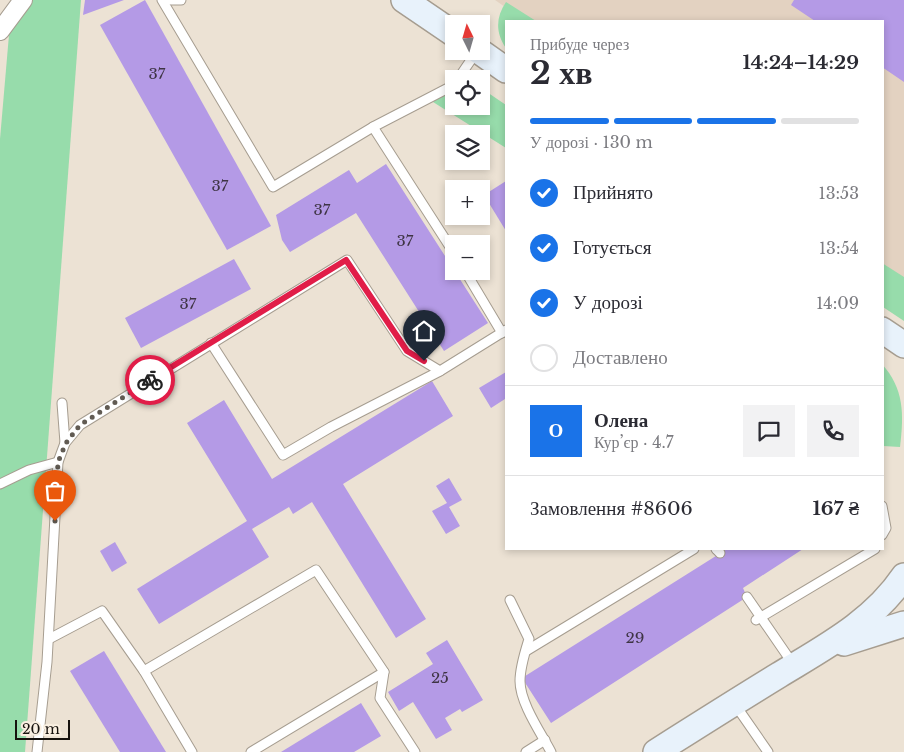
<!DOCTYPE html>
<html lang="uk">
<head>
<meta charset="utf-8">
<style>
  :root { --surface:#fff; --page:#f2f2f3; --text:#2b2b33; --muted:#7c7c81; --line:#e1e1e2; --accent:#1a73e8 }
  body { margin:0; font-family:"Libre Baskerville",serif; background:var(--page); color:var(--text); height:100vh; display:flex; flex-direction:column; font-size:19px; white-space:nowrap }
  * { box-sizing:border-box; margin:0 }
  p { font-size:16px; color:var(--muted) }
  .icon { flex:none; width:28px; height:28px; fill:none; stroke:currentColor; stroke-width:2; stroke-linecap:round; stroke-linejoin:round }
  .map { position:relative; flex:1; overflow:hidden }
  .details { position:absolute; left:505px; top:20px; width:379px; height:530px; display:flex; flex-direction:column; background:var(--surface); border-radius:0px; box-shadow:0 2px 8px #0003 }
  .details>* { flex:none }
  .needle { width:32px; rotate:355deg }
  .buttons { position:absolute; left:445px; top:15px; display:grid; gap:10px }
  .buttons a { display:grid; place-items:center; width:45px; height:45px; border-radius:0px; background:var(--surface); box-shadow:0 2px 8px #0003; font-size:25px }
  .scale { position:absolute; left:15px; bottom:12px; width:55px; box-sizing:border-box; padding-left:5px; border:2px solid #16120e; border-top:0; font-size:14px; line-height:18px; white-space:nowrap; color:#16120e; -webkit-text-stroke:4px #f9efe1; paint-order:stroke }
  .pin { position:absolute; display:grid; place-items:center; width:42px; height:42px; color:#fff; margin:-51px -21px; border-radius:50% 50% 50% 0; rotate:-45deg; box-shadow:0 0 5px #0007 }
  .pin .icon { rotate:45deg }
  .courier { position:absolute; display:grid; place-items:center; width:50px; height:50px; margin:-25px; border:4px solid #e11d48; border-radius:50%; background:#fff; color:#222; box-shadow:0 1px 6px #0007 }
  .head em { font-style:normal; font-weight:700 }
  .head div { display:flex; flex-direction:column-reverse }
  .head { display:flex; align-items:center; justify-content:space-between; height:85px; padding:0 25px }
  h1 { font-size:32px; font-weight:700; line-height:38px }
  .bar { display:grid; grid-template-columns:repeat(4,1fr); gap:8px 5px; align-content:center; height:60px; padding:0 25px }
  .bar i { height:6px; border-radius:4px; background:var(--line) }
  .bar .selected { background:var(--accent) }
  .bar p { grid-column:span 4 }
  .line { display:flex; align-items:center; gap:12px; padding:0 25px; border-top:1px solid var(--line) }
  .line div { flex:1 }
  .round { display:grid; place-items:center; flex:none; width:52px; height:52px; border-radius:0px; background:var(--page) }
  ol { padding:0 25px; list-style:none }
  li { display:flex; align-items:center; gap:15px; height:55px }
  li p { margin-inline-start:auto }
  li .icon { padding:5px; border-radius:50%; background:var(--accent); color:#fff; stroke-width:4 }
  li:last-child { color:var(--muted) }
  li i { width:28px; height:28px; border:2px solid var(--line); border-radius:50% }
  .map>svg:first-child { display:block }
  .commercial { fill:#e3d2c1 }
  .green { fill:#97dcab }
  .building { fill:#b49ae6 }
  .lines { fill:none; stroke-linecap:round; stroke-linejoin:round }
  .lane-casing { stroke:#a69d90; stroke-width:11 }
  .street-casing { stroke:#a69d90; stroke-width:20 }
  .secondary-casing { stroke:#a69d90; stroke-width:28 }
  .lane { stroke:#fff; stroke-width:9 }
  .street { stroke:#fff; stroke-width:18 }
  .secondary { stroke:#e8f2fb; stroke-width:25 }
  .done { stroke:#615b53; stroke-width:5; stroke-dasharray:0 9 }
  .route { stroke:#e11d48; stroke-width:6 }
  .labels { text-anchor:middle; stroke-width:5; stroke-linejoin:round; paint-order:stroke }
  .number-label { font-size:15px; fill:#3e3444 }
</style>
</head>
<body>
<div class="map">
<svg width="904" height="752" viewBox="0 0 904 752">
  <rect width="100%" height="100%" fill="#ece2d4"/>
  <polygon class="commercial" points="495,0 904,0 904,286 883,271 882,21 525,21"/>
  <g class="green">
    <polygon points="12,0 81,0 25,752 0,752 0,139"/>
    <path d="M506 2 536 21H506V48C495 32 496 17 506 2Z"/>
    <polygon points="454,86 454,106 481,106 481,88 506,105 506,148 433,102"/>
    <polygon points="882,263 904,277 904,321 883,307"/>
    <path d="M882 364C904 389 904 413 900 447L883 446Z"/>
  </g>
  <g class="building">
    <polygon points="85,0 124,0 83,15"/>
    <polygon points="145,0 271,226 227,250 100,25"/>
    <polygon points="794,0 904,0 904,82 882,67 882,21 815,21 791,5"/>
    <polygon points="386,164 488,323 444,351 356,213 290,252 282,240 276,215 349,170 357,183"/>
    <polygon points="506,181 506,231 484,195"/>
    <polygon points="234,259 251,289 141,348 125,318"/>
    <polygon points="506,372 506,401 505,399 491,408 479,388"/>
    <polygon points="432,381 453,416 343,484 426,619 396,638 312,502 293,514 289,507 252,529 269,557 159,624 137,589 247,521 187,423 224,400 272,479"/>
    <polygon points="449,478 462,500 449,507 460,526 446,534 432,511 447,503 436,486"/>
    <polygon points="115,542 127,563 112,572 100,551"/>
    <polygon points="727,549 803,549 743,588 747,597 551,723 522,678"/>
    <polygon points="447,640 483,700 462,712 460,709 445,718 452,730 436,739 413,702 399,711 388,692 433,664 426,653"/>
    <polygon points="104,651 166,752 120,752 70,671"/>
    <polygon points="361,703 381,736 354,752 281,752"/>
  </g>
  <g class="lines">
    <defs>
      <g id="lane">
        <polyline points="162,0 273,187 373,127 454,85"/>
        <polyline points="171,0 181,0"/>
        <polyline points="458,79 477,51"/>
        <polyline points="373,127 454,253"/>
        <polyline points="465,271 502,333"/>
        <polyline points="211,343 283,455 331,427 440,371 506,330"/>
        <polyline points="62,403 65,443"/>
        <polyline points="0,484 29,470 58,462"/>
        <polyline points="882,506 886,528 882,535"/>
        <polyline points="716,549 720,553"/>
        <polyline points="747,597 793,664"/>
        <path d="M510 600 529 639C525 652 520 667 520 681 520 703 541 733 551 752"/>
        <polyline points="756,620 875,549"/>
        <polyline points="49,639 102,611 144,671 192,752"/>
        <polyline points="526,651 694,549"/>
        <polyline points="144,671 316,570 384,672 380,698 415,752"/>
        <polyline points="734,703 768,752"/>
        <polyline points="37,752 47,662 58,462 65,443 80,425 347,260 407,351 440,371"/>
        <polyline points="251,752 384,672"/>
        <polyline points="526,752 545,740"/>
      </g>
      <polyline id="street" points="0,31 23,0"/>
      <g id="secondary">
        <polyline points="404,0 454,34"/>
        <polyline points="479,51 506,70"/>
        <polyline points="882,330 904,345"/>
        <polyline points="844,643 904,624"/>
        <path d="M656 752C697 726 738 700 779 675 825 647 873 622 904 576"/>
      </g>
    </defs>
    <use href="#lane" class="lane-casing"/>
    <use href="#street" class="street-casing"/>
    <use href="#secondary" class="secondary-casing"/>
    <use href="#lane" class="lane"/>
    <use href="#street" class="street"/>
    <use href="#secondary" class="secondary"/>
  </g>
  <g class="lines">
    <polyline class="done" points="55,521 58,462 66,443 80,425 150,380"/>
    <polyline class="route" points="150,380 346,260 407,351 424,361"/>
  </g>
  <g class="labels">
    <g class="number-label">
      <text x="157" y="79">37</text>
      <text x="220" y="191">37</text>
      <text x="322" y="215">37</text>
      <text x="405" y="246">37</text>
      <text x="188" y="309">37</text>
      <text x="635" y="643">29</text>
      <text x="440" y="683">25</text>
    </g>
  </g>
</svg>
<div class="buttons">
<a><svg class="needle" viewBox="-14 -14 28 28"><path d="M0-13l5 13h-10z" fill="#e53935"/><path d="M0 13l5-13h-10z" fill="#7c7c81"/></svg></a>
<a><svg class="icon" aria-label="locate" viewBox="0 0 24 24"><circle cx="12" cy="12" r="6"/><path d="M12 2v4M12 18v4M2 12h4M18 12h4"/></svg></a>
<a><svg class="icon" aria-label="layers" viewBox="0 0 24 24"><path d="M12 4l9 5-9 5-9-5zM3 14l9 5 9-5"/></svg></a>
<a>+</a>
<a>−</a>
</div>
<div class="scale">20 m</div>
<div class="pin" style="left:55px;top:521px;background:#ea580c"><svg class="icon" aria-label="bag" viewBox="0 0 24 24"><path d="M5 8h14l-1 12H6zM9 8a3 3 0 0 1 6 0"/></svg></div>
<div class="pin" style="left:424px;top:361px;background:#1f2937"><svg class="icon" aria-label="home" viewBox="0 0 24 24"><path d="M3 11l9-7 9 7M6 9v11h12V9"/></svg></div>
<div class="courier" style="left:150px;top:380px"><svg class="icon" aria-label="bike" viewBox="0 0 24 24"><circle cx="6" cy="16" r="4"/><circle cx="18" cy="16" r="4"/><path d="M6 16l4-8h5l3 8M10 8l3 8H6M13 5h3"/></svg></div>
<section class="details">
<div class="head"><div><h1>2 хв</h1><p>Прибуде через</p></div><em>14:24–14:29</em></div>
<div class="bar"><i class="selected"></i><i class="selected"></i><i class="selected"></i><i></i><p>У дорозі · 130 m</p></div>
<ol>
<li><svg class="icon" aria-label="check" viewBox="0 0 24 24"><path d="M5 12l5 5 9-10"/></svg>Прийнято<p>13:53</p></li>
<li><svg class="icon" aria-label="check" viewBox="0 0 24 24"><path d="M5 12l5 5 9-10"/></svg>Готується<p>13:54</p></li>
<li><svg class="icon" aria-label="check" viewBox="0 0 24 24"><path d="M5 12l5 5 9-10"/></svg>У дорозі<p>14:09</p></li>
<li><i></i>Доставлено</li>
</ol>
<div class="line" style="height:90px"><b class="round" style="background:var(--accent);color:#fff">О</b><div><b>Олена</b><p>Кур’єр · 4.7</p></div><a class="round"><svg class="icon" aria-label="chat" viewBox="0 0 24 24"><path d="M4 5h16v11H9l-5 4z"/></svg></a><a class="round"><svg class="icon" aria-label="phone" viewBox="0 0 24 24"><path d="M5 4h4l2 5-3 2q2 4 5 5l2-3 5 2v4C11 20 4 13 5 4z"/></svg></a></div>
<div class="line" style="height:65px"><div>Замовлення #8606</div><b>167 ₴</b></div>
</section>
</div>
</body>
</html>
